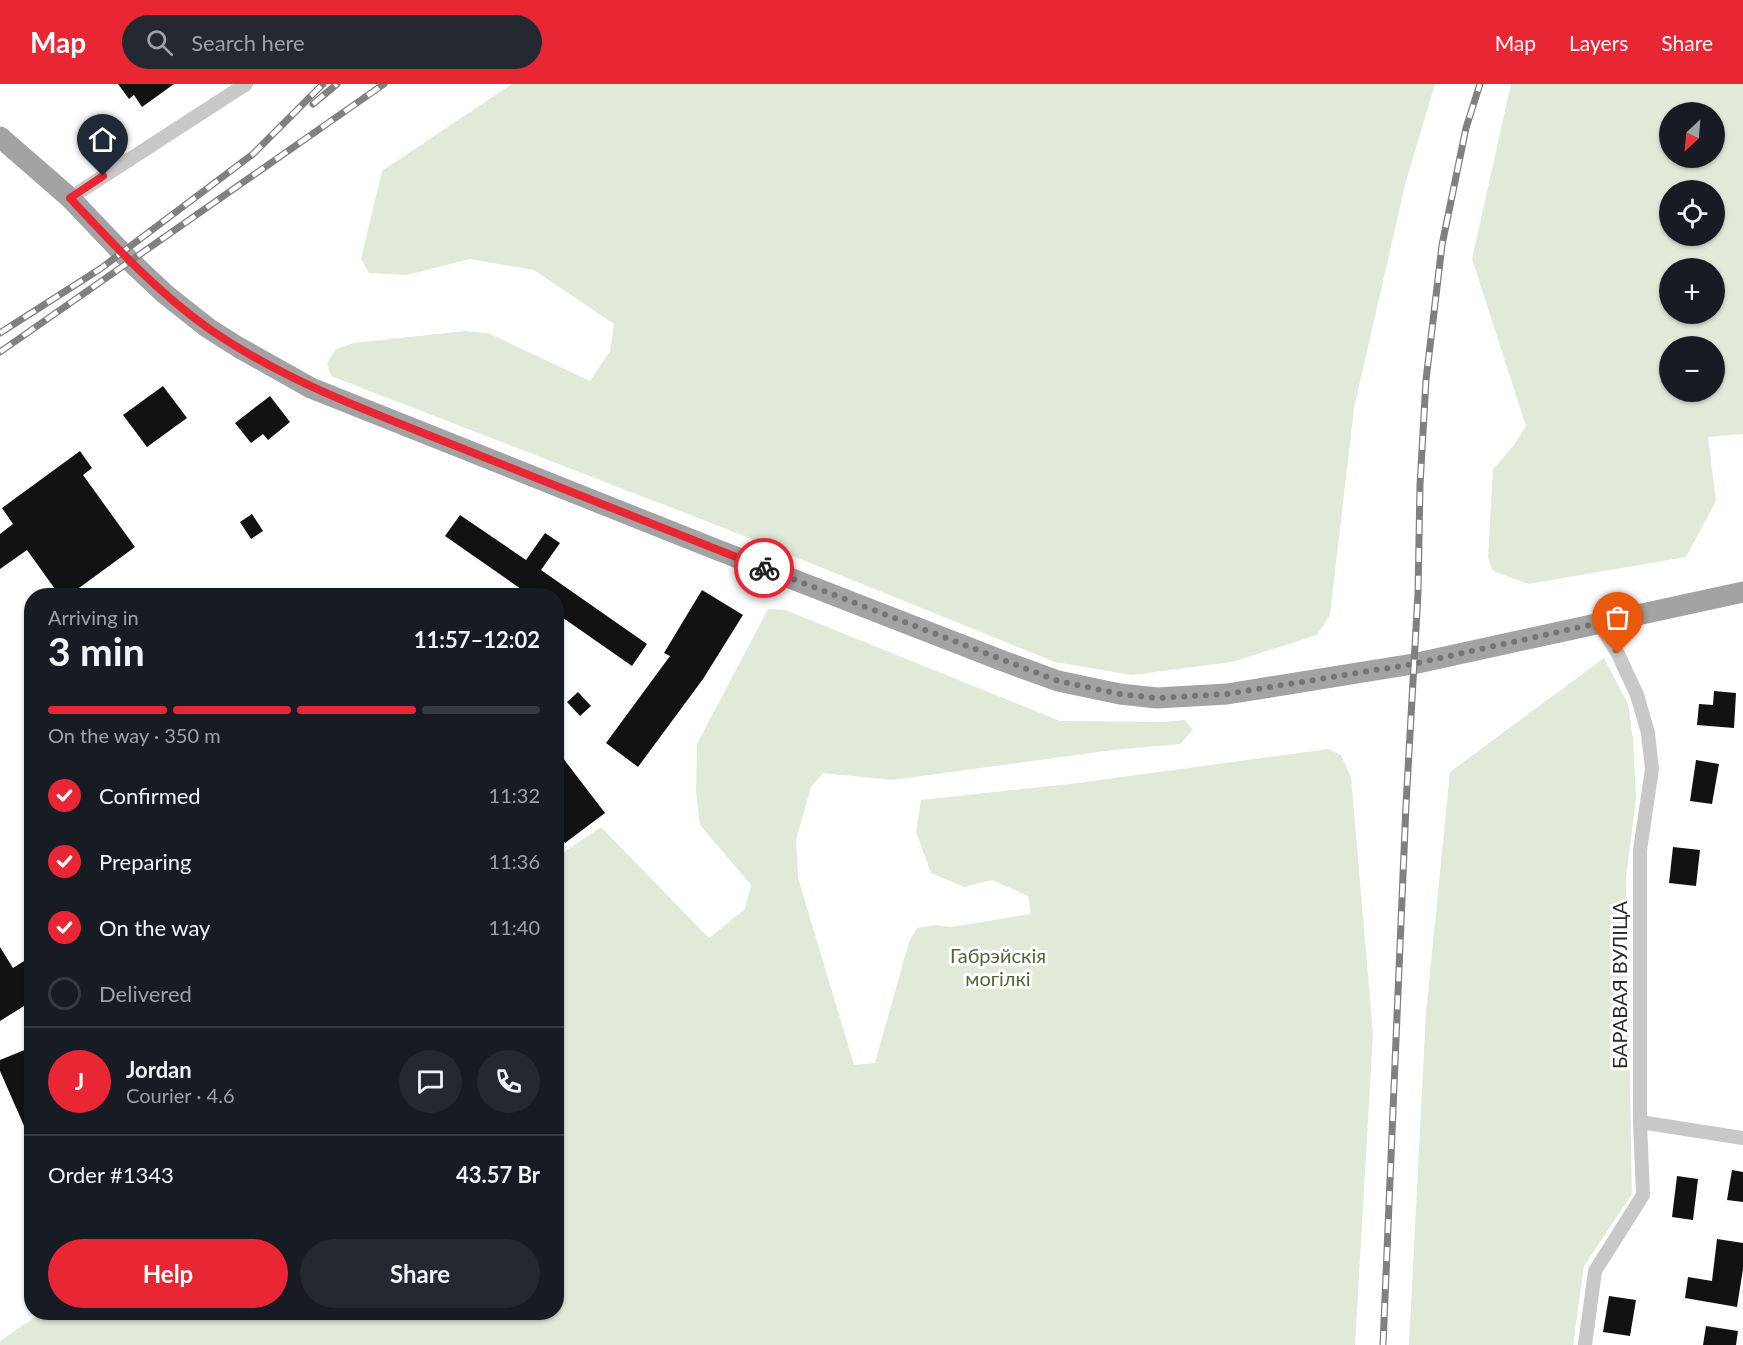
<!DOCTYPE html>
<html lang="en">
<head>
<meta charset="utf-8">
<style>
  :root { --surface:#171b24; --page:#242831; --text:#f1f3f6; --muted:#9ea1a6; --line:#363941; --accent:#e92734 }
  body { margin:0; font-family:Lato,sans-serif; background:var(--page); color:var(--text); height:100vh; display:flex; flex-direction:column; font-size:22px; white-space:nowrap }
  * { box-sizing:border-box; margin:0 }
  p { font-size:20px; color:var(--muted) }
  .icon { flex:none; width:33px; height:33px; fill:none; stroke:currentColor; stroke-width:2; stroke-linecap:round; stroke-linejoin:round }
  .map { position:relative; flex:1; overflow:hidden }
  .drawer { position:absolute; left:24px; top:504px; width:540px; height:732px; display:flex; flex-direction:column; background:var(--surface); border-radius:24px; box-shadow:0 2px 4px #0004 }
  .drawer>* { flex:none }
  .needle { width:39px; rotate:206deg }
  .fabs { position:absolute; left:1659px; top:18px; display:grid; gap:12px }
  .fabs a { display:grid; place-items:center; width:66px; height:66px; border-radius:50%; background:var(--surface); box-shadow:0 2px 4px #0004; font-size:30px }
  .pin { position:absolute; display:grid; place-items:center; width:51px; height:51px; color:#fff; margin:-62px -26px; border-radius:50% 50% 50% 0; rotate:-45deg; box-shadow:0 0 6px #0007 }
  .pin .icon { rotate:45deg }
  .courier { position:absolute; display:grid; place-items:center; width:60px; height:60px; margin:-30px; border:4px solid #e92734; border-radius:50%; background:#fff; color:#222; box-shadow:0 2px 8px #0007 }
  .summary em { font-style:normal; font-weight:700 }
  .summary div { display:flex; flex-direction:column-reverse }
  .summary { display:flex; align-items:center; justify-content:space-between; height:102px; padding:0 24px }
  h1 { font-size:39px; font-weight:700; line-height:45px }
  .bar { display:grid; grid-template-columns:repeat(4,1fr); gap:9px 6px; align-content:center; height:72px; padding:0 24px }
  .bar i { height:8px; border-radius:4px; background:var(--line) }
  .bar .current { background:var(--accent) }
  .bar p { grid-column:span 4 }
  .line { display:flex; align-items:center; gap:15px; padding:0 24px; border-top:2px solid var(--line) }
  .line div { flex:1 }
  .round { display:grid; place-items:center; flex:none; width:63px; height:63px; border-radius:32px; background:var(--page) }
  ol { padding:0 24px; list-style:none }
  li { display:flex; align-items:center; gap:18px; height:66px }
  li p { margin-inline-start:auto }
  li .icon { padding:6px; border-radius:50%; background:var(--accent); color:#fff; stroke-width:4 }
  li:last-child { color:var(--muted) }
  li i { width:33px; height:33px; border:3px solid var(--line); border-radius:50% }
  .button { display:flex; gap:12px; margin-top:auto; padding:12px 24px }
  .button a { flex:1; height:69px; border-radius:36px; background:var(--accent); color:#fff; font-size:24px; font-weight:700; line-height:69px; text-align:center }
  .button a+a { background:var(--page); color:var(--text) }
  header { display:flex; align-items:center; gap:36px; box-sizing:border-box; height:84px; padding:0 30px; background:var(--accent); color:#fff }
  header strong { font-size:28px }
  nav { display:flex; gap:33px; margin-inline-start:auto; font-size:21px }
  .search { width:420px; height:54px; background:var(--page); display:flex; align-items:center; gap:15px; box-sizing:border-box; padding:0 21px; border-radius:33px; color:var(--muted); font-size:22px }
  .map>svg:first-child { display:block }
  .green { fill:#e1ead8; fill-rule:evenodd }
  .building { fill:#121212 }
  .lines { fill:none; stroke-linecap:round; stroke-linejoin:round }
  .street { stroke:#c8c8c8; stroke-width:14 }
  .primary { stroke:#a3a3a3; stroke-width:21 }
  .rail-casing { stroke:#808080; stroke-width:7 }
  .rail { stroke:#fff; stroke-width:4.5; stroke-dasharray:14; stroke-linecap:butt }
  .done { stroke:#757575; stroke-width:6; stroke-dasharray:0 10.8 }
  .route { stroke:#e92734; stroke-width:8 }
  .labels { text-anchor:middle; stroke-width:6; stroke-linejoin:round; paint-order:stroke }
  .park-label { font-size:20px; fill:#4e6738; stroke:#fff }
  .street-label { font-size:20px; fill:#2b2b2b; stroke:#fff }
</style>
</head>
<body>
<header>
<strong>Map</strong>
<div class="search"><svg class="icon" aria-label="search" viewBox="0 0 24 24"><circle cx="10" cy="10" r="6"/><path d="M15 15l6 6"/></svg>Search here</div>
<nav><a>Map</a><a>Layers</a><a>Share</a></nav>
</header>
<div class="map">
<svg width="1743" height="1261" viewBox="0 0 1743 1261">
  <rect width="100%" height="100%" fill="#fff"/>
  <g class="green">
    <polygon points="512,0 1435,0 1406,97 1354,324 1330,531 1317,551 1232,578 1132,591 1055,578 724,444 331,292 327,279 336,265 354,259 465,247 488,249 590,297 610,267 614,240 534,186 470,175 407,191 369,189 361,175 382,87"/>
    <path d="M1511 0H1743V350L1708 353 1716 417 1686 473 1528 500 1493 487 1488 474 1493 385 1514 361 1526 342 1472 175ZM1670 28H1714V74H1670ZM1670 106H1714V152H1670ZM1714 184V230H1670V184ZM1670 262H1714V308H1670Z"/>
    <polygon points="768,525 785,526 1060,637 1164,638 1185,636 1193,646 1180,660 1113,666 892,696 823,689 811,703 796,756 798,794 854,981 875,979 909,858 917,844 935,841 951,843 1031,830 1028,812 992,796 964,803 931,789 916,748 921,716 1078,699 1328,665 1341,671 1351,693 1373,949 1355,1261 0,1261 0,1257 41,1229 556,1228 557,771 561,770 601,743 709,854 745,825 751,801 700,741 696,707 697,660"/>
    <polygon points="1604,574 1628,620 1633,655 1636,714 1626,794 1632,1110 1584,1182 1573,1261 1409,1261 1426,929 1450,688"/>
  </g>
  <g class="building">
    <polygon points="118,0 174,0 142,23 134,11 129,15"/>
    <polygon points="163,302 187,334 147,363 123,331"/>
    <polygon points="270,312 290,338 268,356 263,350 251,359 235,339"/>
    <polygon points="80,367 92,384 83,391 135,463 68,512 60,512 27,466 0,485 0,450 13,440 2,424"/>
    <polygon points="252,430 263,447 251,455 240,438"/>
    <polygon points="460,431 526,476 545,449 560,459 541,486 647,560 632,582 556,529 556,512 531,512 445,452"/>
    <polygon points="702,506 743,531 703,595 638,683 606,659 670,572 664,569"/>
    <polygon points="1714,607 1736,609 1734,644 1697,641 1699,620 1713,621"/>
    <polygon points="578,608 591,622 580,632 567,618"/>
    <polygon points="556,665 605,729 565,759 556,748"/>
    <polygon points="1696,676 1719,680 1712,720 1690,717"/>
    <polygon points="1673,763 1700,766 1696,802 1669,799"/>
    <polygon points="0,863 13,884 32,872 32,917 0,937"/>
    <polygon points="27,965 32,975 32,1060 0,987 0,976"/>
    <polygon points="1732,1086 1743,1088 1743,1118 1727,1116"/>
    <polygon points="1677,1092 1698,1095 1693,1136 1672,1133"/>
    <polygon points="1717,1155 1743,1159 1743,1185 1737,1223 1685,1214 1688,1193 1712,1197"/>
    <polygon points="1609,1212 1636,1216 1630,1252 1603,1248"/>
    <polygon points="1706,1242 1738,1247 1736,1261 1703,1261"/>
  </g>
  <g class="lines">
    <g class="street">
      <polyline points="70,114 246,0"/>
      <polyline points="1640,1038 1743,1054"/>
      <polyline points="1585,1261 1595,1187 1643,1111 1640,1038 1640,766 1652,685 1648,649 1637,611 1618,570 1599,539"/>
    </g>
    <polyline class="primary" points="0,53 70,114 131,178 165,210 208,244 238,263 311,304 710,463 1003,577 1058,597 1120,610 1157,614 1227,610 1413,580 1743,508"/>
    <defs>
      <g id="rail">
        <polyline points="313,20 337,0"/>
        <polyline points="0,249 100,185 253,70 323,0"/>
        <polyline points="0,268 384,0"/>
        <polyline points="1383,1261 1406,721 1418,509 1420,401 1426,296 1442,161 1466,44 1480,0"/>
      </g>
    </defs>
    <use href="#rail" class="rail-casing"/>
    <use href="#rail" class="rail"/>
  </g>
  <g class="lines">
    <polyline class="done" points="764,484 1040,590 1058,597 1120,610 1157,614 1227,610 1413,580 1599,539 1618,570"/>
    <path class="route" d="M103 92 70 114C113 160 156 207 208 244 285 298 374 329 461 364 562 404 663 445 764 484"/>
  </g>
  <g class="labels">
    <g class="park-label">
      <text x="998" y="879">Габрэйскія<tspan x="998" dy="23">могілкі</tspan></text>
    </g>
    <g class="street-label">
      <text transform="translate(1620 901) rotate(-90)" y="7">БАРАВАЯ ВУЛІЦА</text>
    </g>
  </g>
</svg>
<div class="fabs">
<a><svg class="needle" viewBox="-14 -14 28 28"><path d="M0-13l5 13h-10z" fill="#e53935"/><path d="M0 13l5-13h-10z" fill="#9ea1a6"/></svg></a>
<a><svg class="icon" aria-label="locate" viewBox="0 0 24 24"><circle cx="12" cy="12" r="6"/><path d="M12 2v4M12 18v4M2 12h4M18 12h4"/></svg></a>
<a>+</a>
<a>−</a>
</div>
<div class="pin" style="left:1618px;top:570px;background:#ea580c"><svg class="icon" aria-label="bag" viewBox="0 0 24 24"><path d="M5 8h14l-1 12H6zM9 8a3 3 0 0 1 6 0"/></svg></div>
<div class="pin" style="left:103px;top:92px;background:#1f2937"><svg class="icon" aria-label="home" viewBox="0 0 24 24"><path d="M3 11l9-7 9 7M6 9v11h12V9"/></svg></div>
<div class="courier" style="left:764px;top:484px"><svg class="icon" aria-label="bike" viewBox="0 0 24 24"><circle cx="6" cy="16" r="4"/><circle cx="18" cy="16" r="4"/><path d="M6 16l4-8h5l3 8M10 8l3 8H6M13 5h3"/></svg></div>
<section class="drawer">
<div class="summary"><div><h1>3 min</h1><p>Arriving in</p></div><em>11:57–12:02</em></div>
<div class="bar"><i class="current"></i><i class="current"></i><i class="current"></i><i></i><p>On the way · 350 m</p></div>
<ol>
<li><svg class="icon" aria-label="check" viewBox="0 0 24 24"><path d="M5 12l5 5 9-10"/></svg>Confirmed<p>11:32</p></li>
<li><svg class="icon" aria-label="check" viewBox="0 0 24 24"><path d="M5 12l5 5 9-10"/></svg>Preparing<p>11:36</p></li>
<li><svg class="icon" aria-label="check" viewBox="0 0 24 24"><path d="M5 12l5 5 9-10"/></svg>On the way<p>11:40</p></li>
<li><i></i>Delivered</li>
</ol>
<div class="line" style="height:108px"><b class="round" style="background:var(--accent);color:#fff">J</b><div><b>Jordan</b><p>Courier · 4.6</p></div><a class="round"><svg class="icon" aria-label="chat" viewBox="0 0 24 24"><path d="M4 5h16v11H9l-5 4z"/></svg></a><a class="round"><svg class="icon" aria-label="phone" viewBox="0 0 24 24"><path d="M5 4h4l2 5-3 2q2 4 5 5l2-3 5 2v4C11 20 4 13 5 4z"/></svg></a></div>
<div class="line" style="height:78px"><div>Order #1343</div><b>43.57 Br</b></div>
<div class="button"><a>Help</a><a>Share</a></div>
</section>
</div>
</body>
</html>
